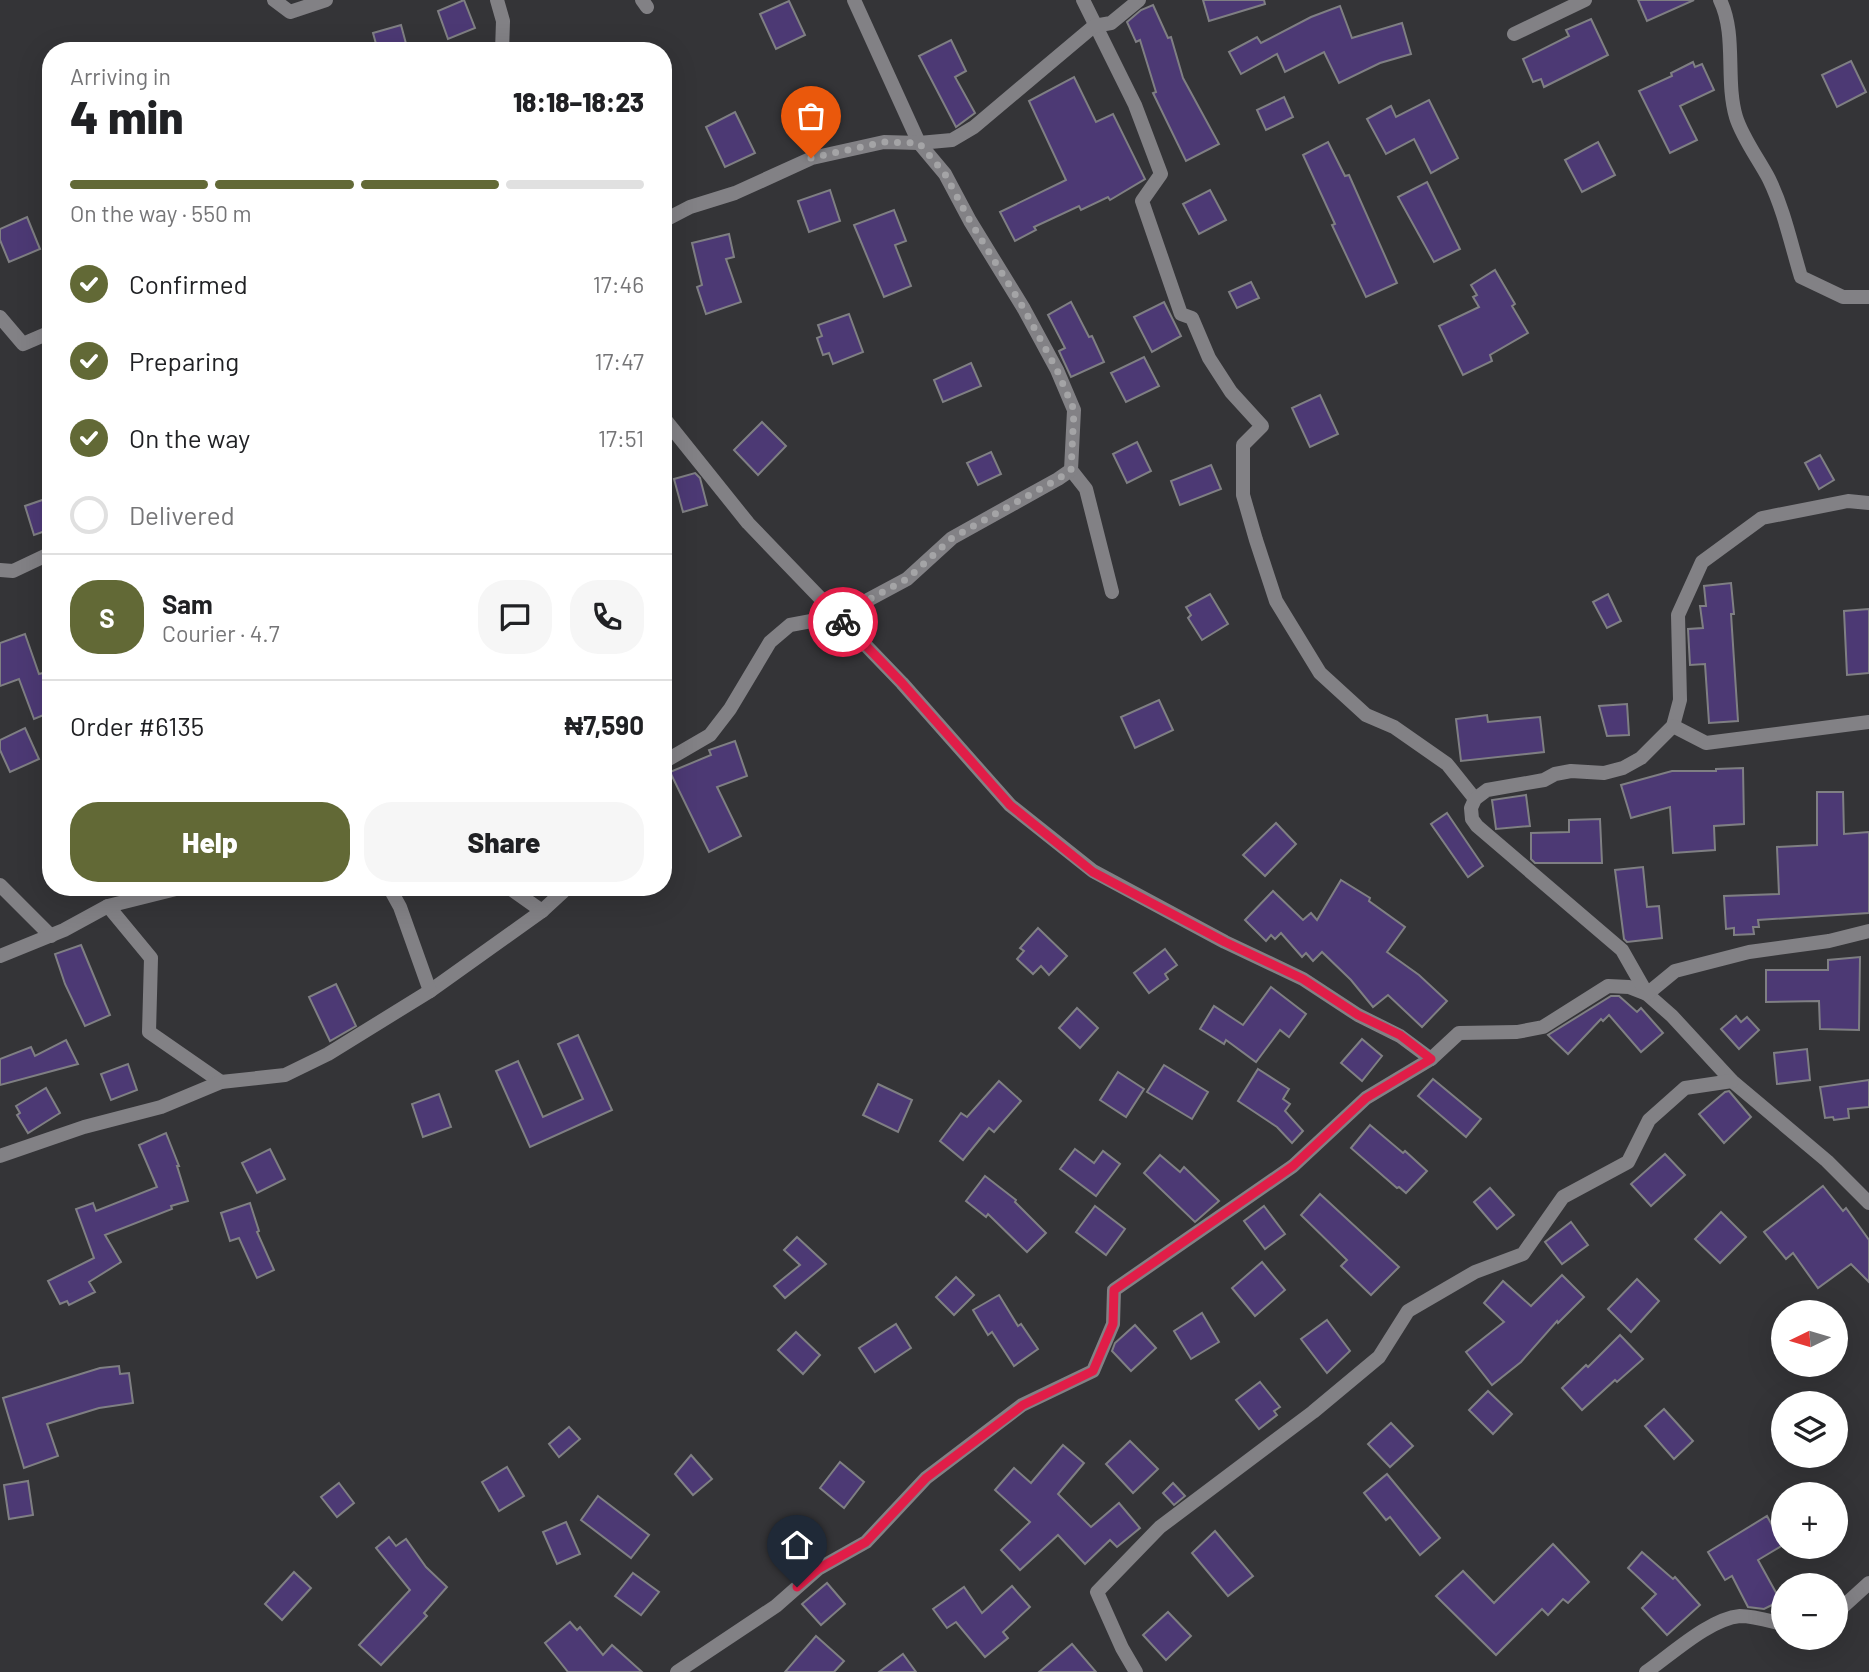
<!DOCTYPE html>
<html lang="en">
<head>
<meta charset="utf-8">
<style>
  :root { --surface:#fff; --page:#f6f6f6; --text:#202124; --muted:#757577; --line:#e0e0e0; --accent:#626936 }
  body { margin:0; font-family:Barlow,sans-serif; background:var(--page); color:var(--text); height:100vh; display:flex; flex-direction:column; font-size:26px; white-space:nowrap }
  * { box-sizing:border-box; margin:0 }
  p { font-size:23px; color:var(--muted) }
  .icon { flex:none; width:38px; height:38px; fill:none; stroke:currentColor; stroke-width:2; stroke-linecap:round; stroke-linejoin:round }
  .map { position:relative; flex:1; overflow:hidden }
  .side { position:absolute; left:42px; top:42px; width:630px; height:854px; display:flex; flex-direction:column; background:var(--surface); border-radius:28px; box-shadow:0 7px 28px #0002 }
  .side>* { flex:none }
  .needle { width:46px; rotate:265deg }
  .fabs { position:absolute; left:1771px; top:1300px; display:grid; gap:14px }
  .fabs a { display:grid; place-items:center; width:77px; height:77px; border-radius:50%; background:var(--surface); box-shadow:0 7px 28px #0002; font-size:35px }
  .pin { position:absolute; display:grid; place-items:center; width:60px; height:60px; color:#fff; margin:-72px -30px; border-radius:50% 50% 50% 0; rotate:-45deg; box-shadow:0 0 7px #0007 }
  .pin .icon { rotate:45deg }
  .courier { position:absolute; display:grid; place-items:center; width:70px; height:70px; margin:-35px; border:5px solid #e11d48; border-radius:50%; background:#fff; color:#222; box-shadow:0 2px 9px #0007 }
  .headline em { font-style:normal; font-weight:800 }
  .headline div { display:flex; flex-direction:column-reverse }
  .headline { display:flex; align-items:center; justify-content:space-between; height:119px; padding:0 28px }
  h1 { font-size:46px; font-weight:800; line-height:52px }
  .bar { display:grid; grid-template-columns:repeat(4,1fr); gap:10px 7px; align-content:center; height:84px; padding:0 28px }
  .bar i { height:9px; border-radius:5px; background:var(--line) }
  .bar .active { background:var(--accent) }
  .bar p { grid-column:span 4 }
  .line { display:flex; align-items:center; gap:18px; padding:0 28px; border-top:2px solid var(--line) }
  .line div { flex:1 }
  .round { display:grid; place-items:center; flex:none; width:74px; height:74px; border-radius:28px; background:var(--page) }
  ol { padding:0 28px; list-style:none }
  li { display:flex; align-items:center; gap:21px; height:77px }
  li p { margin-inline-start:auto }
  li .icon { padding:7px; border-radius:50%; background:var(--accent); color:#fff; stroke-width:4 }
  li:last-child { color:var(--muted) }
  li i { width:38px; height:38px; border:4px solid var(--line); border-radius:50% }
  .cta { display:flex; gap:14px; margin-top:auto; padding:14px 28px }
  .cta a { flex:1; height:80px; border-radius:28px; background:var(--accent); color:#fff; font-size:28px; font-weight:800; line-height:80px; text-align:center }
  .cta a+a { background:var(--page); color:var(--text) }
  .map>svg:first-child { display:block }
  .building { fill:#4c3974; stroke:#7f7f83; stroke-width:2 }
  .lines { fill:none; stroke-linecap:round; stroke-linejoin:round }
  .street { stroke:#828185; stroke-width:14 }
  .done { stroke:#a4a4a6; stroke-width:7; stroke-dasharray:0 12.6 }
  .route { stroke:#e11d48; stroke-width:9 }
</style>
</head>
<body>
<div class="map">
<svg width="1869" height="1672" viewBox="0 0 1869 1672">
  <rect width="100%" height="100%" fill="#343437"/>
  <g class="building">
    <polygon points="464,0 475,28 448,39 438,11"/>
    <polygon points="1203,0 1264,0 1265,4 1209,21"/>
    <polygon points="1638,0 1694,0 1647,21"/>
    <polygon points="789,1 805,35 776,49 760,14"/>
    <polygon points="1153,5 1168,38 1171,37 1183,78 1219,144 1186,161 1153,93 1156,92 1140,40 1136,42 1127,22 1141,10"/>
    <polygon points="1340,6 1352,38 1402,23 1411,54 1380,63 1339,83 1324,52 1285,72 1277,54 1241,74 1229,52 1257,37 1261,43 1311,17"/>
    <polygon points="1591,19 1608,55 1544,87 1541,79 1533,82 1523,59 1569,36 1566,30"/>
    <polygon points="401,25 408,51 378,51 373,33"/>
    <polygon points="951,40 966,71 955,77 975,113 956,127 919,56"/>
    <polygon points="1851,61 1866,92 1837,107 1822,75"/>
    <polygon points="1693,62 1695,67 1702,64 1714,90 1680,106 1697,140 1670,153 1639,91 1672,76 1671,73"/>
    <polygon points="1074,77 1096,122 1113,114 1145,179 1110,200 1108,197 1081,210 1079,206 1034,227 1036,230 1015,241 1000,212 1066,180 1029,101"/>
    <polygon points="1284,97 1293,117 1266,130 1257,110"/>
    <polygon points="1429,100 1458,158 1431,173 1414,139 1386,154 1367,119 1391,106 1396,117"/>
    <polygon points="735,112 755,153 725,167 706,127"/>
    <polygon points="1328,142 1345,176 1349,175 1397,283 1366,297 1332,225 1335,224 1303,155"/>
    <polygon points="1598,142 1615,175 1582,192 1565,160"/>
    <polygon points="1427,182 1460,249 1434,262 1398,197"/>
    <polygon points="830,190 840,221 809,232 798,201"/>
    <polygon points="1210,190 1226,220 1199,234 1183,204"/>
    <polygon points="894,210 906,241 895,245 911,286 884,297 854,225"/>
    <polygon points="27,217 40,249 9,262 0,240 0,229"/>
    <polygon points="729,234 734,257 726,259 741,302 706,314 697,287 702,285 692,243"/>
    <polygon points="1495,270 1515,304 1512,306 1528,333 1490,355 1492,361 1463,375 1439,326 1479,307 1473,297 1477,295 1471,285"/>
    <polygon points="1251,282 1259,298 1237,308 1229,292"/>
    <polygon points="1071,302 1089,337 1092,336 1104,362 1071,377 1059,351 1065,348 1048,315"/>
    <polygon points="1164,302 1181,336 1152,352 1134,317"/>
    <polygon points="849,314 863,352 833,364 829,353 823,355 817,338 822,336 818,325"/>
    <polygon points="1144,357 1159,386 1126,402 1111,373"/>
    <polygon points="971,363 981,386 943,402 934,380"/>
    <polygon points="1320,395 1338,434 1310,447 1292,408"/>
    <polygon points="762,422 786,446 758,475 734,450"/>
    <polygon points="1137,442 1151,471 1127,483 1113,454"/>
    <polygon points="991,452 1001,474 978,485 967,463"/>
    <polygon points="1820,455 1834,480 1819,489 1805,463"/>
    <polygon points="1211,465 1221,489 1180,505 1171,481"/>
    <polygon points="695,473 700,478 707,505 683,512 674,479"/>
    <polygon points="51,497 51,529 34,535 25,506"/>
    <polygon points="1731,583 1734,614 1731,614 1738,721 1709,723 1705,664 1690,665 1688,629 1703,628 1700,606 1706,606 1704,586"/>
    <polygon points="1210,594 1228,624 1202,640 1188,618 1191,615 1186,607"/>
    <polygon points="1608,594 1621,621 1607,628 1593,602"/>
    <polygon points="1869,609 1869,673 1847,675 1844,611"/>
    <polygon points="25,634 39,674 43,673 51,694 51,712 34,719 19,679 0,686 0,643"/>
    <polygon points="1159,700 1173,730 1135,748 1121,717"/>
    <polygon points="1627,704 1629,735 1607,736 1599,706"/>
    <polygon points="1487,715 1488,722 1540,717 1544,752 1461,761 1456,719"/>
    <polygon points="25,728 39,759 10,772 0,750 0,740"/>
    <polygon points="735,741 747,776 717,787 741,836 709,852 670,772 711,755 709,750"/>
    <polygon points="1743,768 1744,824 1714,826 1715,850 1673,853 1670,807 1631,818 1621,785 1672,771 1716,771 1716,769"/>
    <polygon points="1817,792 1843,792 1844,834 1869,832 1869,913 1758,920 1759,927 1753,927 1754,934 1734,935 1734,928 1726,929 1724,896 1779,894 1777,847 1817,845"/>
    <polygon points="1526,795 1530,826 1496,829 1492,800"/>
    <polygon points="1447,813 1483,866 1468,877 1431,824"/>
    <polygon points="1600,819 1602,863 1535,863 1531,859 1531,833 1569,832 1569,820"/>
    <polygon points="1276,823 1296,844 1265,876 1243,855"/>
    <polygon points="1643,867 1647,907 1659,906 1662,938 1627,942 1624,939 1615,870"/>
    <polygon points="1341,880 1370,898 1369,901 1405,927 1387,952 1419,975 1447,1001 1422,1027 1388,995 1373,1007 1351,980 1322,952 1313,961 1306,953 1302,957 1281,933 1275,939 1271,935 1266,941 1245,920 1273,891 1303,920 1311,913 1317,920"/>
    <polygon points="1038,928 1067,956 1049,975 1041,966 1033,974 1017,959 1024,951 1020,948"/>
    <polygon points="81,945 110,1015 85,1026 65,984 55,954"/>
    <polygon points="1165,949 1177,965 1165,974 1168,979 1149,993 1134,973"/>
    <polygon points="1860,957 1859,1030 1820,1029 1819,1001 1766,1002 1766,970 1828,970 1828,960"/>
    <polygon points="336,984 356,1026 330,1041 309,997"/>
    <polygon points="1271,987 1306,1014 1289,1037 1280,1030 1256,1062 1226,1040 1224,1044 1200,1029 1214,1006 1243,1025"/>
    <polygon points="1611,996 1619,996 1637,1012 1641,1008 1663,1033 1641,1052 1609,1015 1603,1021 1601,1019 1568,1054 1548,1035"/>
    <polygon points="1077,1008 1098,1028 1080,1048 1059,1028"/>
    <polygon points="1736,1016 1741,1022 1747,1017 1759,1030 1739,1049 1721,1029"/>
    <polygon points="578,1035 612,1110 530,1147 496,1071 518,1061 543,1117 583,1099 558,1044"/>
    <polygon points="1362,1039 1382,1056 1362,1081 1341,1063"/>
    <polygon points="66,1040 78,1064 0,1085 0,1059 31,1047 35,1056"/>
    <polygon points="1807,1049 1810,1080 1777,1084 1774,1053"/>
    <polygon points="128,1064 137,1090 111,1100 101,1074"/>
    <polygon points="1164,1065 1208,1092 1192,1119 1147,1092"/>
    <polygon points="1258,1069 1289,1089 1283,1099 1290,1104 1285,1111 1303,1131 1292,1143 1277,1127 1238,1101"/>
    <polygon points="1118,1072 1144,1089 1126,1117 1100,1100"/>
    <polygon points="1433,1079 1481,1119 1466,1137 1418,1096"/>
    <polygon points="1869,1080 1869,1107 1848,1109 1849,1118 1834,1120 1833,1117 1825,1118 1820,1087"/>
    <polygon points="999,1081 1021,1101 994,1132 989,1128 963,1160 940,1141 961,1113 967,1117"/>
    <polygon points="878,1084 912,1100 898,1132 863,1115"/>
    <polygon points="46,1088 60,1113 28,1133 17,1115 20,1113 16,1106"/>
    <polygon points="1729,1091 1751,1117 1724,1143 1699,1114 1725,1092"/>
    <polygon points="439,1094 451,1127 423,1137 412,1104"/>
    <polygon points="1370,1125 1403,1153 1405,1151 1427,1171 1406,1193 1399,1187 1397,1188 1351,1148"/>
    <polygon points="166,1133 179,1166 177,1166 188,1201 171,1206 172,1209 105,1235 121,1262 89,1282 95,1292 69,1305 67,1301 60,1304 48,1281 94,1258 76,1209 93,1203 96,1211 157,1187 139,1145"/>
    <polygon points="270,1149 285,1179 257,1193 242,1163"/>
    <polygon points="1075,1149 1094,1163 1103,1151 1120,1164 1096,1196 1060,1169"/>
    <polygon points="1665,1154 1685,1175 1651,1206 1631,1184"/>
    <polygon points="1160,1155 1180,1172 1184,1167 1219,1201 1195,1222 1144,1173"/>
    <polygon points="985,1176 1016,1200 1015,1202 1046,1233 1027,1252 988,1214 986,1217 966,1201"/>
    <polygon points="1823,1186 1843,1211 1846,1208 1869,1240 1869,1282 1851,1264 1818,1288 1793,1253 1786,1259 1764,1232"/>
    <polygon points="1490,1188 1514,1215 1497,1229 1474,1202"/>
    <polygon points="1320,1194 1399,1267 1371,1295 1341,1266 1347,1260 1301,1215"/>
    <polygon points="250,1203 259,1231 257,1232 274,1270 257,1278 239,1238 230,1241 221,1213"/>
    <polygon points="1095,1206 1125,1229 1106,1255 1076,1232"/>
    <polygon points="1264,1206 1285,1234 1265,1249 1244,1221"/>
    <polygon points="1721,1212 1746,1237 1720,1263 1695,1239"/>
    <polygon points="1571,1222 1588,1245 1562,1264 1545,1242"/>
    <polygon points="797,1237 826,1264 785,1298 774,1286 800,1265 784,1250"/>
    <polygon points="1262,1262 1285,1290 1255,1316 1232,1288"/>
    <polygon points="1562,1275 1584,1297 1558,1323 1557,1321 1521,1362 1492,1385 1466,1352 1504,1322 1484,1303 1503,1281 1531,1306"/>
    <polygon points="956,1277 974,1295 954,1315 936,1297"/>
    <polygon points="1637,1279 1659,1301 1631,1332 1608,1309"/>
    <polygon points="999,1295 1018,1326 1021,1324 1038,1349 1014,1366 992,1332 988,1335 973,1310"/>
    <polygon points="1202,1313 1219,1342 1191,1359 1174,1331"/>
    <polygon points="1327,1320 1350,1351 1327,1373 1301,1339"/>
    <polygon points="896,1324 911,1348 875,1372 859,1348"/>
    <polygon points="1135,1325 1156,1348 1131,1371 1112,1351 1115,1343"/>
    <polygon points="796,1332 820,1355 803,1374 778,1350"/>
    <polygon points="1620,1335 1643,1359 1617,1382 1615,1380 1582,1410 1562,1388 1586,1365 1588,1367"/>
    <polygon points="119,1366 120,1374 129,1373 133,1403 99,1408 47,1424 58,1456 24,1468 3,1398 100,1368"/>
    <polygon points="1260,1382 1280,1407 1274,1411 1277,1415 1259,1429 1236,1400"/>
    <polygon points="1488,1391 1512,1414 1493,1434 1469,1410"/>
    <polygon points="1664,1409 1693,1441 1674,1459 1645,1426"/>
    <polygon points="1391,1423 1413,1446 1390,1467 1368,1444"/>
    <polygon points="569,1427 580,1439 559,1457 549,1444"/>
    <polygon points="1130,1441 1158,1469 1133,1493 1106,1464"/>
    <polygon points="1063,1445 1084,1463 1058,1494 1091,1527 1119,1503 1140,1528 1117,1547 1110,1540 1085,1564 1058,1535 1020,1570 1001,1550 1030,1522 995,1490 1014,1468 1031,1483"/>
    <polygon points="691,1455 712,1479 693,1495 675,1474"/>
    <polygon points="840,1462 864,1482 844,1508 820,1488"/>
    <polygon points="507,1467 524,1496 499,1511 482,1482"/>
    <polygon points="1387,1474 1440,1538 1420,1555 1390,1517 1386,1520 1364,1493"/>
    <polygon points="28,1481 33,1515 9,1519 4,1485"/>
    <polygon points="339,1483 354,1503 337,1517 321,1497"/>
    <polygon points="1173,1483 1185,1496 1174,1505 1163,1493"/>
    <polygon points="598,1496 649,1535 631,1558 581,1520"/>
    <polygon points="1767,1516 1783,1545 1758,1560 1779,1598 1776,1599 1778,1602 1764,1609 1748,1607 1732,1576 1725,1580 1708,1552"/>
    <polygon points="566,1522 580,1554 557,1564 543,1532"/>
    <polygon points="1215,1531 1253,1576 1228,1596 1192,1553"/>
    <polygon points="389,1537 396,1546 406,1539 426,1567 447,1587 424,1613 427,1616 381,1665 359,1645 410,1590 376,1548"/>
    <polygon points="1553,1544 1589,1582 1568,1603 1563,1599 1548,1615 1542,1609 1496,1655 1436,1596 1463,1571 1494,1603"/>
    <polygon points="1642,1552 1673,1579 1675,1577 1700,1605 1667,1635 1642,1608 1656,1594 1628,1568"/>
    <polygon points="294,1572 311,1588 282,1620 265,1604"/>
    <polygon points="633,1573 659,1592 641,1615 615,1596"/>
    <polygon points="827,1583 845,1604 821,1625 802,1604"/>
    <polygon points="1012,1586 1030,1607 1003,1632 1008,1638 985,1657 956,1622 947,1628 933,1609 964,1587 982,1613"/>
    <polygon points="1168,1612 1191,1636 1166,1660 1143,1635"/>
    <polygon points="570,1622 577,1630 580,1627 603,1655 612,1645 642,1672 568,1672 545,1643"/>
    <polygon points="816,1636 844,1661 834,1672 785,1672"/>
    <polygon points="1072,1644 1096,1672 1039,1672"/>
    <polygon points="903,1654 916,1672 879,1672"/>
  </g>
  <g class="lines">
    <g class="street">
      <polyline points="274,0 290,12 326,0"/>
      <polyline points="497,0 503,21 502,51"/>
      <polyline points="642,0 647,7"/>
      <polyline points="854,0 919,143 945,174 970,221 1024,309 1057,370 1074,410 1071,470 1086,489 1112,592"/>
      <polyline points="1083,0 1135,105 1161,174 1142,201 1181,314 1192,318 1209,358 1231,392 1262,426 1243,445 1243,495 1256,540 1276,601 1320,673 1366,715 1394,727 1447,764 1475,799"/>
      <path d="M1720 0C1737 35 1725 80 1736 117 1742 137 1759 160 1769 179 1784 210 1791 244 1801 277L1843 297H1869"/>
      <polyline points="1514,34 1585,0"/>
      <polyline points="663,221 690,207 735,193 812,158 884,142 919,143 952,140 974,127 1094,26 1111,23 1139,0"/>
      <polyline points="0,317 23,344 51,332"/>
      <polyline points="663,417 748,523 902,683 1010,805 1093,871 1225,942 1303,979 1358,1015 1400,1036 1431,1059 1459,1033 1517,1032 1543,1027 1608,986 1629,987 1647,994 1672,1016 1732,1081 1827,1161 1869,1203"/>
      <polyline points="1869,503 1848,501 1762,518 1702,562 1678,615 1680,700 1673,726 1641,758 1623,768 1604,773 1571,771 1555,774 1544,780 1487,790 1475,799 1471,808 1472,819 1477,826 1622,950 1647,994 1675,971 1749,952 1829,941 1869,931"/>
      <polyline points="0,570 13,571 51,553"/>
      <polyline points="1673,726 1706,743 1869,722"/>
      <polyline points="663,765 667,760 710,735 730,709 770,642 790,625 838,616 907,579 952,538 1058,479 1071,470"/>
      <polyline points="0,885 51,936"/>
      <polyline points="508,887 542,911 568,887"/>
      <polyline points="108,906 151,958 149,1032 221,1082"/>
      <polyline points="0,956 64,930 108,906 184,887"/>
      <polyline points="430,991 542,911"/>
      <polyline points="0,1156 84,1127 161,1107 221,1082 285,1075 328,1054 430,991 400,907 389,887"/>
      <polyline points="1836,1613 1869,1583"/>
      <polyline points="677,1672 776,1606 818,1569 866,1542 926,1478 1022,1405 1093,1371 1113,1324 1114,1290 1293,1166 1366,1098 1431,1059"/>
      <polyline points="1136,1672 1122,1648 1097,1592 1160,1527 1313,1412 1379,1357 1408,1311 1475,1272 1523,1254 1563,1197 1628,1162 1649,1120 1685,1088 1732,1081"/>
      <path d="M1646 1672C1672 1654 1709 1619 1740 1616 1754 1616 1770 1621 1783 1624"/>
    </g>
  </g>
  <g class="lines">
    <polyline class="done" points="811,158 884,142 919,143 945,174 970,221 1024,309 1057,370 1074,410 1071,470 1058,479 952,538 907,579 838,616 843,622"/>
    <polyline class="route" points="797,1587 818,1569 866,1542 926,1478 1023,1405 1093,1371 1113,1324 1114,1290 1293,1166 1366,1098 1431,1059 1400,1035 1358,1015 1303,979 1225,942 1093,872 1010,805 902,683 843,622"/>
  </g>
</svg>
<div class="fabs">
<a><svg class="needle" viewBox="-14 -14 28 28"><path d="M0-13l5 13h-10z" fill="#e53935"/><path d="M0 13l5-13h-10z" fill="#757577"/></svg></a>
<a><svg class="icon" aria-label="layers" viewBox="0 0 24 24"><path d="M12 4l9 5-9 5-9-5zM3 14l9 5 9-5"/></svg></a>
<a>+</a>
<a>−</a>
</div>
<div class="pin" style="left:811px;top:158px;background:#ea580c"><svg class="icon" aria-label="bag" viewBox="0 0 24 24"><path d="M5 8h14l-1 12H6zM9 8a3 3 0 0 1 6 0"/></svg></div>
<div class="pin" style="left:797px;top:1587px;background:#1f2937"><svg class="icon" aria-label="home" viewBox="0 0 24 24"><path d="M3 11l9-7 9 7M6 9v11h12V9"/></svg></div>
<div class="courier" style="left:843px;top:622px"><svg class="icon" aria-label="bike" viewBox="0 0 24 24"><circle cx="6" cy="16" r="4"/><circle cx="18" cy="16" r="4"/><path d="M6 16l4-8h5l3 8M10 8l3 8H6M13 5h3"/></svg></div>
<section class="side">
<div class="headline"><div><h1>4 min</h1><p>Arriving in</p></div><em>18:18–18:23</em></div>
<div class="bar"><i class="active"></i><i class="active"></i><i class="active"></i><i></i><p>On the way · 550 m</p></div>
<ol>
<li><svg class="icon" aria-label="check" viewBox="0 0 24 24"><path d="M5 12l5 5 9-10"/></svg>Confirmed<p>17:46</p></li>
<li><svg class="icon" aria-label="check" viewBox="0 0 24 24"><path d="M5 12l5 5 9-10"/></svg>Preparing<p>17:47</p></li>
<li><svg class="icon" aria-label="check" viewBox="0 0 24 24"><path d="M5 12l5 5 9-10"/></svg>On the way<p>17:51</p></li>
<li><i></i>Delivered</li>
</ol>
<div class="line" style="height:126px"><b class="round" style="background:var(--accent);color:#fff">S</b><div><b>Sam</b><p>Courier · 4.7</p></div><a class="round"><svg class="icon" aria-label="chat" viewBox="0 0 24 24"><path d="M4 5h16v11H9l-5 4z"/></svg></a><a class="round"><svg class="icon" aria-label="phone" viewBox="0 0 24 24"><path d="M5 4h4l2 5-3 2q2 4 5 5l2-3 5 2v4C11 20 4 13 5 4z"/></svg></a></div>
<div class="line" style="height:91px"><div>Order #6135</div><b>₦7,590</b></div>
<div class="cta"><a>Help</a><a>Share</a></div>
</section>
</div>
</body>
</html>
